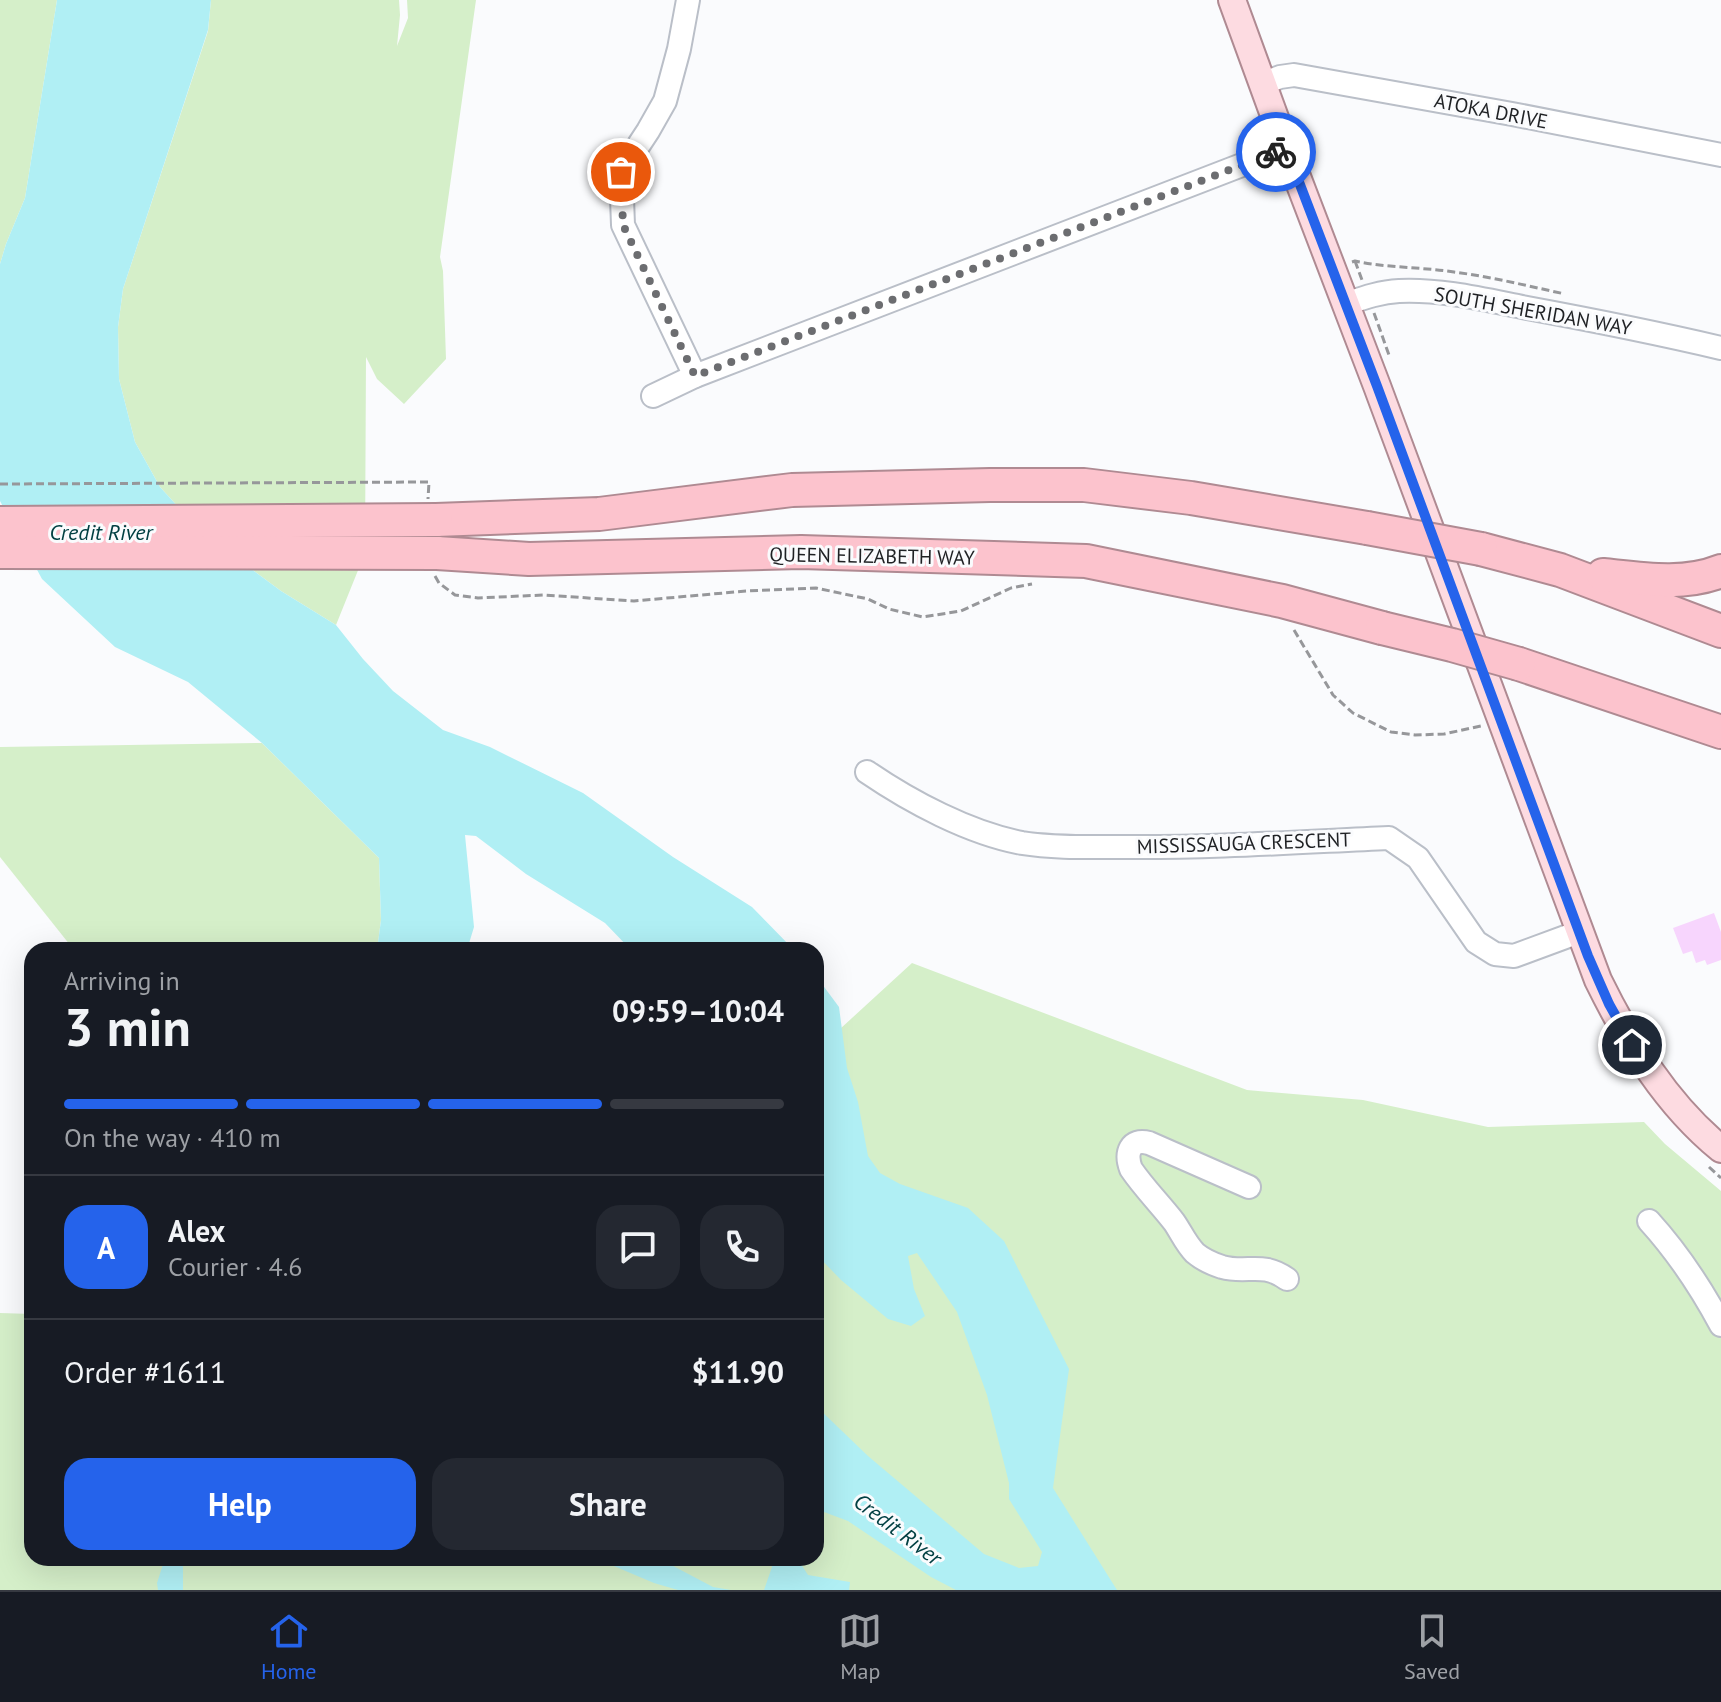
<!DOCTYPE html>
<html lang="en">
<head>
<meta charset="utf-8">
<style>
  :root { --surface:#171b24; --page:#242831; --text:#f1f3f6; --muted:#9ea1a6; --line:#363941; --accent:#2563eb }
  body { margin:0; font-family:"PT Sans",sans-serif; background:var(--page); color:var(--text); height:100vh; display:flex; flex-direction:column; font-size:30px; white-space:nowrap }
  * { box-sizing:border-box; margin:0 }
  p { font-size:26px; color:var(--muted) }
  .icon { flex:none; width:44px; height:44px; fill:none; stroke:currentColor; stroke-width:2; stroke-linecap:round; stroke-linejoin:round }
  .map { position:relative; flex:1; overflow:hidden }
  .side { position:absolute; left:24px; top:942px; width:800px; height:624px; display:flex; flex-direction:column; background:var(--surface); border-radius:24px; box-shadow:0 8px 32px #0002 }
  .side>* { flex:none }
  .pin { position:absolute; display:grid; place-items:center; width:68px; height:68px; color:#fff; margin:-34px; border:4px solid #fff; border-radius:50%; box-shadow:0 2px 8px #0007 }
  .courier { position:absolute; display:grid; place-items:center; width:80px; height:80px; margin:-40px; border:6px solid #2563eb; border-radius:50%; background:#fff; color:#222; box-shadow:0 2px 10px #0007 }
  .overview em { font-style:normal; font-weight:700 }
  .overview div { display:flex; flex-direction:column-reverse }
  .overview { display:flex; align-items:center; justify-content:space-between; height:136px; padding:0 40px }
  h1 { font-size:52px; font-weight:700; line-height:60px }
  .bar { display:grid; grid-template-columns:repeat(4,1fr); gap:12px 8px; align-content:center; height:96px; padding:0 40px }
  .bar i { height:10px; border-radius:6px; background:var(--line) }
  .bar .selected { background:var(--accent) }
  .bar p { grid-column:span 4 }
  .line { display:flex; align-items:center; gap:20px; padding:0 40px; border-top:2px solid var(--line) }
  .line div { flex:1 }
  .round { display:grid; place-items:center; flex:none; width:84px; height:84px; border-radius:24px; background:var(--page) }
  .primary-button { display:flex; gap:16px; margin-top:auto; padding:16px 40px }
  .primary-button a { flex:1; height:92px; border-radius:24px; background:var(--accent); color:#fff; font-size:32px; font-weight:700; line-height:92px; text-align:center }
  .primary-button a+a { background:var(--page); color:var(--text) }
  .tabs { display:flex; justify-content:space-around; align-items:center; height:112px; border-top:2px solid var(--line); background:var(--surface); font-size:22px; color:var(--muted) }
  .tabs a { display:grid; justify-items:center; gap:4px }
  .tabs .selected { color:var(--accent) }
  .map>svg:first-child { display:block }
  .green { fill:#d5efc9 }
  .water { fill:#b0eff4 }
  .building { fill:#f7d5fd }
  .lines { fill:none; stroke-linecap:round; stroke-linejoin:round }
  .minor-casing { stroke:#babfc8; stroke-width:26 }
  .major-casing { stroke:#af8a92; stroke-width:30 }
  .highway-casing { stroke:#af8a92; stroke-width:36 }
  .path { stroke:#96979a; stroke-width:3; stroke-dasharray:8 4; stroke-linecap:butt }
  .minor { stroke:#fff; stroke-width:22 }
  .major { stroke:#fddbe1; stroke-width:26 }
  .highway { stroke:#fcc3cd; stroke-width:32 }
  .highway-bridge-casing { stroke:#af8a92; stroke-width:36; stroke-linecap:butt }
  .highway-bridge { stroke:#fcc3cd; stroke-width:32 }
  .done { stroke:#6c6d70; stroke-width:8; stroke-dasharray:0 14.4 }
  .route { stroke:#2563eb; stroke-width:10 }
  .labels { text-anchor:middle; stroke-width:6; stroke-linejoin:round; paint-order:stroke }
  .street-label { font-size:20px; fill:#1f2124; stroke:#fafbfd }
  .water-label { font-size:22px; font-style:italic; fill:#024043; stroke:#fafbfd }
</style>
</head>
<body>
<div class="map">
<svg width="1721" height="1590" viewBox="0 0 1721 1590">
  <rect width="100%" height="100%" fill="#fafbfd"/>
  <g class="green">
    <polygon points="0,0 57,0 25,198 6,244 0,264"/>
    <polygon points="211,0 399,0 400,15 397,46 408,18 407,0 476,0 440,257 443,271 446,359 404,404 377,379 366,357 365,553 336,625 281,591 201,532 160,487 135,442 119,379 118,327 123,289 208,31"/>
    <polygon points="262,743 379,858 381,920 377,950 74,950 0,857 0,747"/>
    <polygon points="912,963 1247,1090 1363,1100 1488,1127 1644,1122 1665,1144 1721,1191 1721,1590 0,1590 0,1313 32,1314 32,1558 816,1558 816,1051"/>
  </g>
  <g class="water">
    <polygon points="57,0 211,0 208,30 123,289 118,327 119,379 135,442 160,487 201,532 281,591 336,625 363,659 393,691 443,730 490,747 583,793 673,857 752,907 794,950 631,950 605,923 526,874 476,836 465,835 474,927 467,950 377,950 381,920 379,858 262,743 188,682 115,647 42,579 0,501 0,264 6,244 25,198"/>
    <polygon points="816,976 839,1007 847,1068 858,1102 868,1156 880,1173 900,1184 968,1208 1004,1241 1069,1369 1053,1488 1117,1590 956,1590 931,1577 848,1521 816,1509 816,1406 868,1456 984,1554 1019,1568 1038,1566 1042,1552 1009,1499 1009,1483 987,1395 957,1312 917,1253 908,1256 914,1289 925,1316 911,1326 888,1319 841,1280 816,1254"/>
    <polygon points="165,1558 186,1558 183,1564 183,1590 158,1590 157,1583"/>
    <polygon points="600,1558 658,1558 713,1587 731,1590 678,1590 654,1583 602,1561"/>
    <polygon points="769,1558 797,1558 808,1575 850,1582 849,1590 764,1590 772,1567"/>
  </g>
  <polygon class="building" points="1714,913 1721,932 1721,960 1707,965 1705,960 1696,963 1692,951 1683,954 1673,928"/>
  <g class="lines">
    <defs>
      <g id="minor">
        <polyline points="688,0 679,49 665,101 648,131 621,172 623,225 695,376"/>
        <polyline points="1262,84 1280,77 1294,75 1512,114 1721,155"/>
        <path d="M1345 304C1363 298 1380 292 1399 291 1442 289 1486 300 1527 308 1592 320 1657 333 1721 348"/>
        <polyline points="653,396 695,376 1286,148"/>
        <path d="M867 772C911 802 969 833 1022 843 1053 848 1088 847 1120 847 1209 848 1299 842 1389 838L1418 858 1476 942 1495 954 1514 956 1579 932"/>
        <path d="M1249 1187 1149 1143C1130 1138 1125 1153 1131 1169 1144 1188 1160 1204 1174 1222 1181 1232 1186 1244 1195 1253 1202 1259 1213 1264 1222 1267 1248 1274 1262 1261 1287 1279"/>
        <path d="M1649 1221C1679 1254 1700 1286 1721 1325"/>
      </g>
      <path id="major" d="M1232 0 1286 148 1377 386 1598 980C1629 1043 1666 1104 1721 1149"/>
      <g id="highway">
        <polyline points="436,520 599,514 792,490 990,485 1084,485 1191,498 1367,528"/>
        <polyline points="1481,549 1560,570 1721,631"/>
        <polyline points="437,553 529,559 801,552 1086,561 1282,601 1382,628"/>
        <path d="M1603 575C1642 579 1684 586 1721 571"/>
        <polyline points="1519,664 1721,732"/>
      </g>
    </defs>
    <use href="#minor" class="minor-casing"/>
    <use href="#major" class="major-casing"/>
    <use href="#highway" class="highway-casing"/>
    <g class="path">
      <polyline points="1355,261 1362,280"/>
      <path d="M1352 262 1355 261C1388 268 1421 267 1454 272 1492 277 1528 286 1565 294"/>
      <polyline points="1374,313 1389,355"/>
      <polyline points="0,484 429,482 428,499"/>
      <polyline points="435,576 439,583 455,595 478,598 543,595 634,601 746,591 816,588 868,599 889,609 923,617 961,611 1011,588 1032,584"/>
      <polyline points="1294,630 1333,695 1353,713 1391,732 1415,735 1444,734 1481,726"/>
      <polyline points="1709,1167 1721,1178"/>
    </g>
    <use href="#minor" class="minor"/>
    <use href="#major" class="major"/>
    <use href="#highway" class="highway"/>
    <defs>
      <g id="highway-bridge">
        <polyline points="0,523 436,520"/>
        <polyline points="1367,528 1481,549"/>
        <polyline points="0,552 437,553"/>
        <polyline points="1382,628 1452,645 1519,664"/>
      </g>
    </defs>
    <use href="#highway-bridge" class="highway-bridge-casing"/>
    <use href="#highway-bridge" class="highway-bridge"/>
  </g>
  <g class="lines">
    <polyline class="done" points="621,172 623,225 695,376 1276,152"/>
    <polyline class="route" points="1276,152 1286,148 1377,386 1588,956 1609,1004 1632,1045"/>
  </g>
  <g class="labels">
    <g class="street-label">
      <text transform="translate(1491 111) rotate(11)" y="7">ATOKA DRIVE</text>
      <text transform="translate(1533 311) rotate(10)" y="7">SOUTH SHERIDAN WAY</text>
      <text transform="translate(872 556) rotate(1)" y="7">QUEEN ELIZABETH WAY</text>
      <text transform="translate(1244 843) rotate(-2)" y="7">MISSISSAUGA CRESCENT</text>
    </g>
    <g class="water-label">
      <text x="101" y="540">Credit River</text>
      <text transform="translate(898 1529) rotate(37)" y="8">Credit River</text>
    </g>
  </g>
</svg>
<div class="pin" style="left:621px;top:172px;background:#ea580c"><svg class="icon" aria-label="bag" viewBox="0 0 24 24"><path d="M5 8h14l-1 12H6zM9 8a3 3 0 0 1 6 0"/></svg></div>
<div class="pin" style="left:1632px;top:1045px;background:#1f2937"><svg class="icon" aria-label="home" viewBox="0 0 24 24"><path d="M3 11l9-7 9 7M6 9v11h12V9"/></svg></div>
<div class="courier" style="left:1276px;top:152px"><svg class="icon" aria-label="bike" viewBox="0 0 24 24"><circle cx="6" cy="16" r="4"/><circle cx="18" cy="16" r="4"/><path d="M6 16l4-8h5l3 8M10 8l3 8H6M13 5h3"/></svg></div>
<section class="side">
<div class="overview"><div><h1>3 min</h1><p>Arriving in</p></div><em>09:59–10:04</em></div>
<div class="bar"><i class="selected"></i><i class="selected"></i><i class="selected"></i><i></i><p>On the way · 410 m</p></div>
<div class="line" style="height:144px"><b class="round" style="background:var(--accent);color:#fff">A</b><div><b>Alex</b><p>Courier · 4.6</p></div><a class="round"><svg class="icon" aria-label="chat" viewBox="0 0 24 24"><path d="M4 5h16v11H9l-5 4z"/></svg></a><a class="round"><svg class="icon" aria-label="phone" viewBox="0 0 24 24"><path d="M5 4h4l2 5-3 2q2 4 5 5l2-3 5 2v4C11 20 4 13 5 4z"/></svg></a></div>
<div class="line" style="height:104px"><div>Order #1611</div><b>$11.90</b></div>
<div class="primary-button"><a>Help</a><a>Share</a></div>
</section>
</div>
<nav class="tabs">
<a class="selected"><svg class="icon" aria-label="home" viewBox="0 0 24 24"><path d="M3 11l9-7 9 7M6 9v11h12V9"/></svg>Home</a>
<a><svg class="icon" aria-label="map" viewBox="0 0 24 24"><path d="M3 6l6-2 6 2 6-2v14l-6 2-6-2-6 2zM9 4v14M15 6v14"/></svg>Map</a>
<a><svg class="icon" aria-label="saved" viewBox="0 0 24 24"><path d="M7 4h10v16l-5-4-5 4z"/></svg>Saved</a>
</nav>
</body>
</html>
